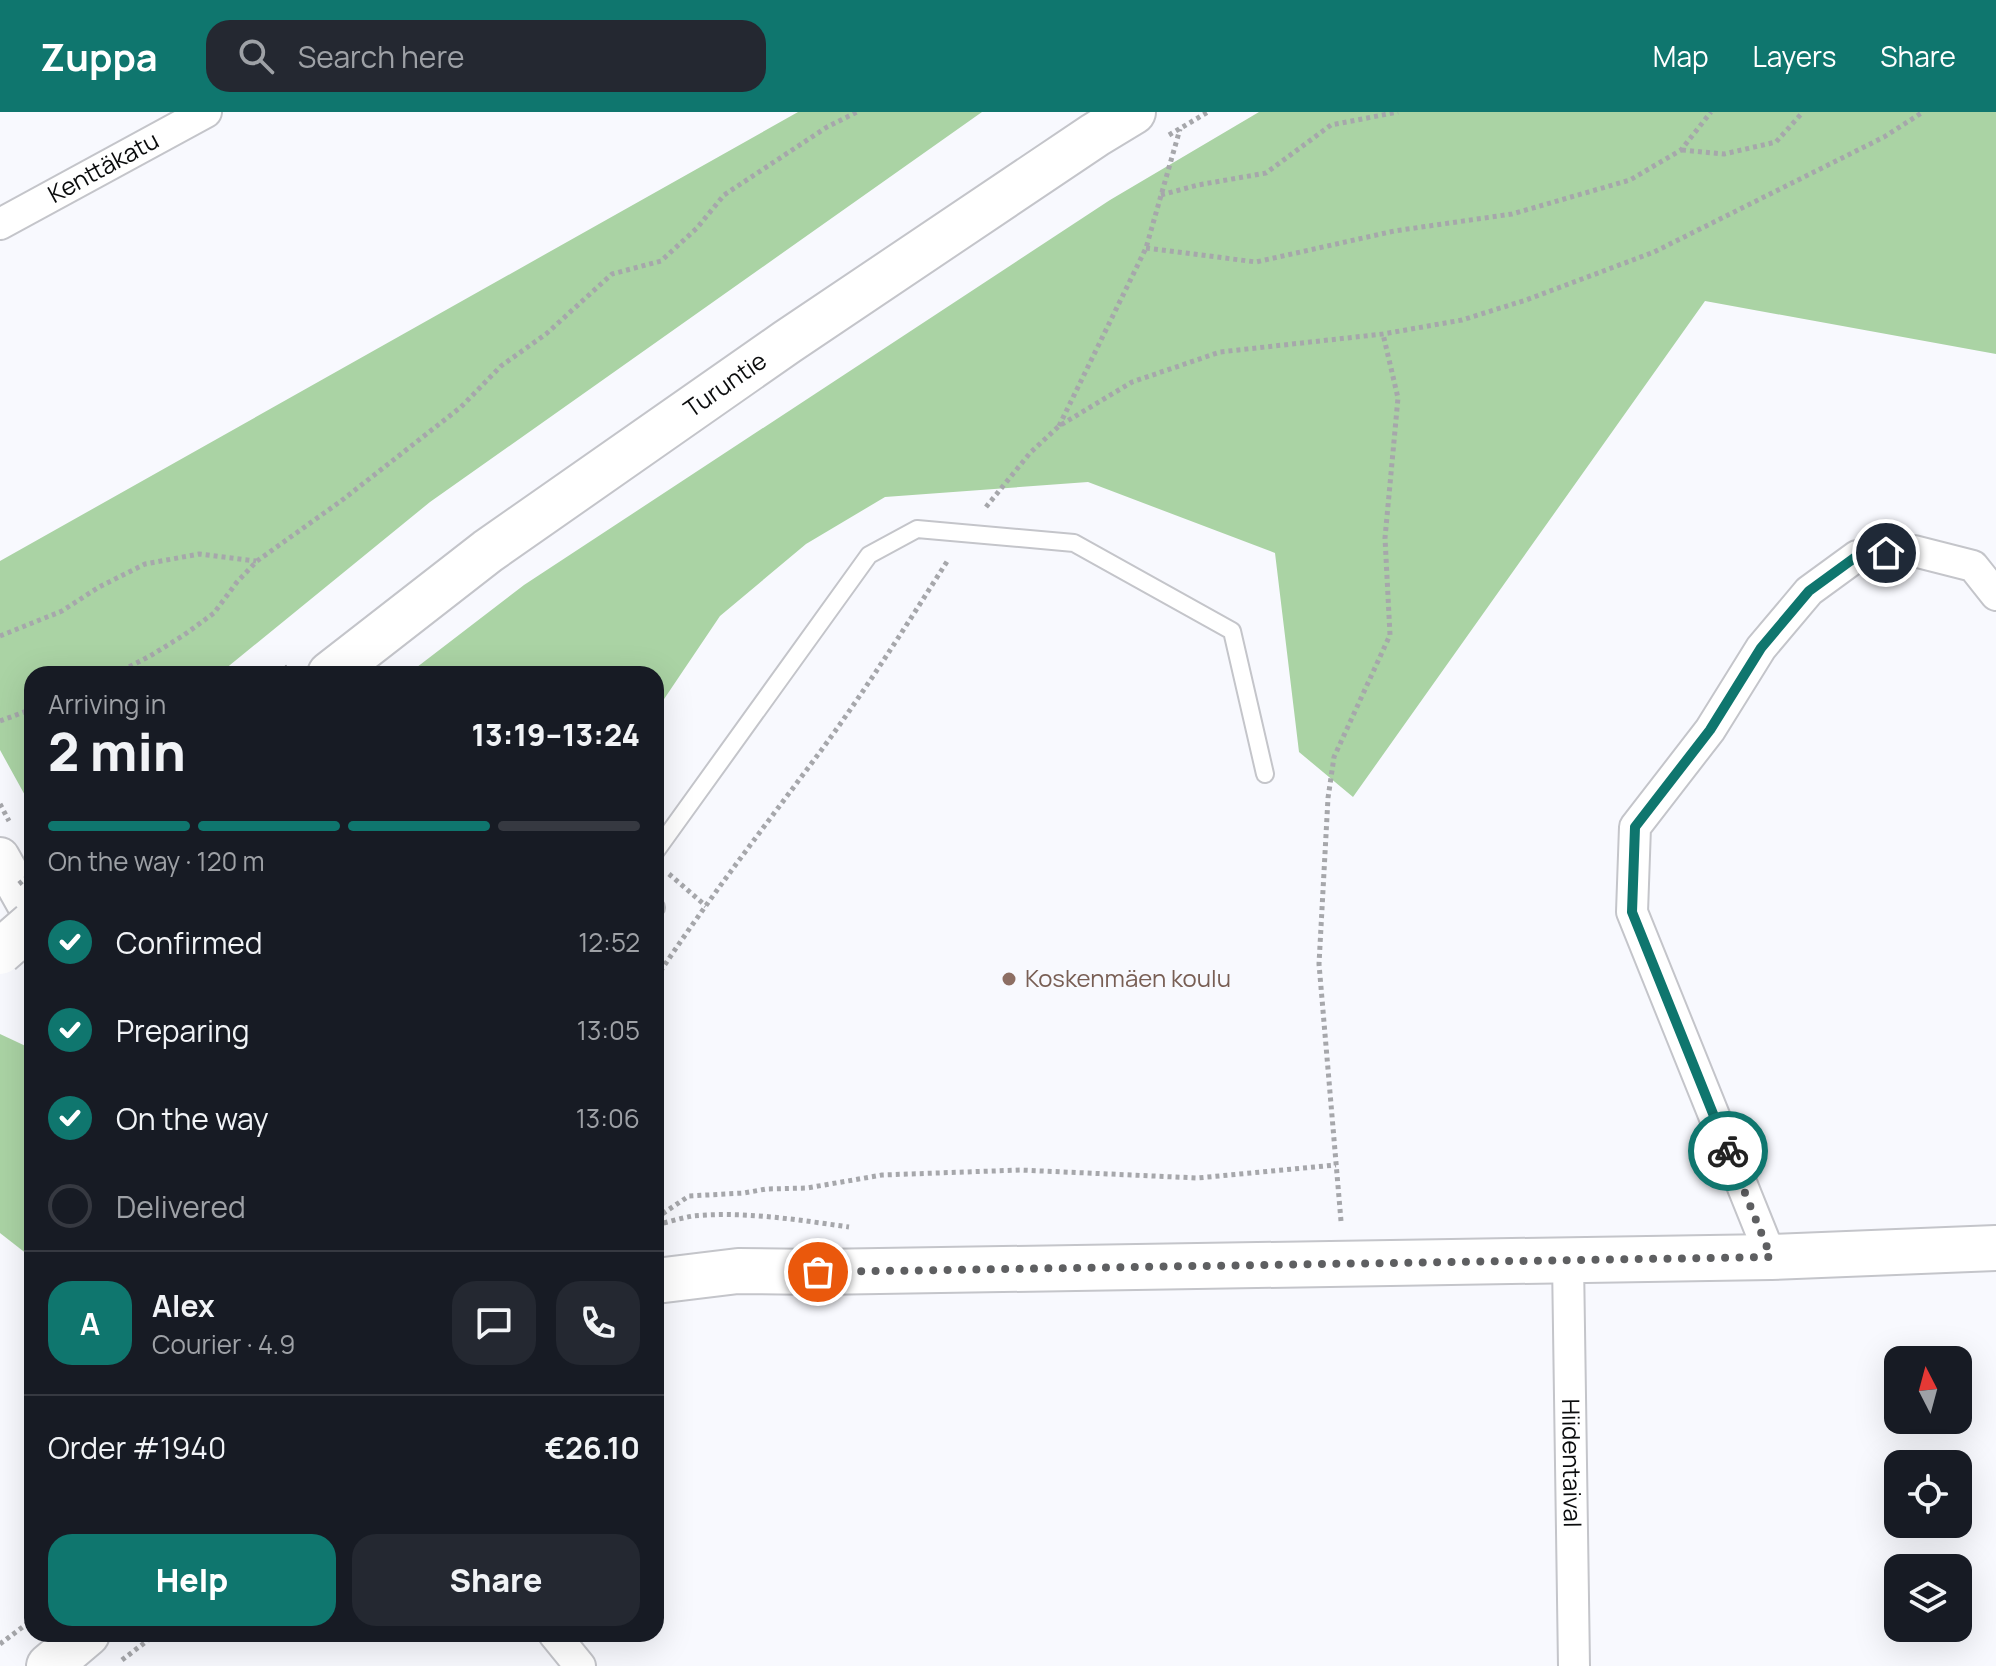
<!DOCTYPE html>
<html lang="en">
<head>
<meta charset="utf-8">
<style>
  :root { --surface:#171b24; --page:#242831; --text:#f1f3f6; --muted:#9ea1a6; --line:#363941; --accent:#0f766e }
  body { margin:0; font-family:Manrope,sans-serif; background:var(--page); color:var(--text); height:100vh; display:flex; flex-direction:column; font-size:30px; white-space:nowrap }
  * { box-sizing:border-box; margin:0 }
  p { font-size:26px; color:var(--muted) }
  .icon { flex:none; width:44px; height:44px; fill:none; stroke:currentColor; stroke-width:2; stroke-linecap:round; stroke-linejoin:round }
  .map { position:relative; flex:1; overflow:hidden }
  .drawer { position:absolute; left:24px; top:554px; width:640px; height:976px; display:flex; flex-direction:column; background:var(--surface); border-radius:24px; box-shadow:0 8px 32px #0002 }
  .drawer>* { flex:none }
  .needle { width:52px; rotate:354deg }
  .tools { position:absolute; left:1884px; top:1234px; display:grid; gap:16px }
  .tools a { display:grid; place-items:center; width:88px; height:88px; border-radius:16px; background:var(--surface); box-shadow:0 8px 32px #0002; font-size:40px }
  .pin { position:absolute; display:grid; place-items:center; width:68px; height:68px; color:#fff; margin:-34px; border:4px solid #fff; border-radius:50%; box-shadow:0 2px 8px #0007 }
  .courier { position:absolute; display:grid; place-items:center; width:80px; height:80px; margin:-40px; border:6px solid #0f766e; border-radius:50%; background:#fff; color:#222; box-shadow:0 2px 10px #0007 }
  .summary em { font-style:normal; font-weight:800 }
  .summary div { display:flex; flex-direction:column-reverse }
  .summary { display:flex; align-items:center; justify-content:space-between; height:136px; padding:0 24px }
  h1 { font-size:52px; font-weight:800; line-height:60px }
  .bar { display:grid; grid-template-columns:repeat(4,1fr); gap:12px 8px; align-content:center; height:96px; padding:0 24px }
  .bar i { height:10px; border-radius:6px; background:var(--line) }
  .bar .selected { background:var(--accent) }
  .bar p { grid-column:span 4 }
  .line { display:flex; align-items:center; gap:20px; padding:0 24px; border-top:2px solid var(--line) }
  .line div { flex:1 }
  .round { display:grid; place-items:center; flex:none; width:84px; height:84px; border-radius:24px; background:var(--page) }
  ol { padding:0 24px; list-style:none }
  li { display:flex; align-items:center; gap:24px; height:88px }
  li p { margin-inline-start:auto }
  li .icon { padding:8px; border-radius:50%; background:var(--accent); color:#fff; stroke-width:4 }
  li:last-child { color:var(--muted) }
  li i { width:44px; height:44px; border:4px solid var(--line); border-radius:50% }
  .button { display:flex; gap:16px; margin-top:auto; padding:16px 24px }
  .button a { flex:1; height:92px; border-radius:24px; background:var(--accent); color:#fff; font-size:32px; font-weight:800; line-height:92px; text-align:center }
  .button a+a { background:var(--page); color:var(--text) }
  header { display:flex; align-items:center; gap:48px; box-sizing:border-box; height:112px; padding:0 40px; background:var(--accent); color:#fff }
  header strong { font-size:38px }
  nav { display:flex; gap:44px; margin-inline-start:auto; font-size:28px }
  .search { width:560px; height:72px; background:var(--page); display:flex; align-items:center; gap:20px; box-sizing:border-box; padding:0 28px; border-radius:24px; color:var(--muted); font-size:30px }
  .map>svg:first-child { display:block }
  .green { fill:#aad3a4 }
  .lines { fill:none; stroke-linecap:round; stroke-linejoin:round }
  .service-casing { stroke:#c4c5ca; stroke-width:20 }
  .minor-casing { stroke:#c4c5ca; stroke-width:34 }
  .tertiary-casing { stroke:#c4c5ca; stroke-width:42 }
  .secondary-casing { stroke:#c4c5ca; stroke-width:48 }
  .trunk-casing { stroke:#c4c5ca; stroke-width:48 }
  .path { stroke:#a6a7ab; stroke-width:5; stroke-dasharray:4 4; stroke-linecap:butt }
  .service { stroke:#fff; stroke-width:16 }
  .minor { stroke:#fff; stroke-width:30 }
  .tertiary { stroke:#fff; stroke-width:38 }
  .secondary { stroke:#fff; stroke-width:44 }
  .trunk { stroke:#fff; stroke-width:44 }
  .trunk-bridge-casing { stroke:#c4c5ca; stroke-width:48; stroke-linecap:butt }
  .path-bridge { stroke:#a6a7ab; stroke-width:5; stroke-dasharray:4 4; stroke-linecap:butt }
  .trunk-bridge { stroke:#fff; stroke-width:44 }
  .done { stroke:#5e5f61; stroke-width:8; stroke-dasharray:0 14.4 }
  .route { stroke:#0f766e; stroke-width:10 }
  .education-dot { fill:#8d6e63; stroke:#f8f9fe; stroke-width:3 }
  .labels { text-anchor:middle; stroke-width:7; stroke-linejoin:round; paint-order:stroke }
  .street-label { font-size:24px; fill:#0b0c0d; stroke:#f8f9fe }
  .education-label { font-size:24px; fill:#785e54; stroke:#f8f9fe; text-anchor:start }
</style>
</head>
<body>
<header>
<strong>Zuppa</strong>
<div class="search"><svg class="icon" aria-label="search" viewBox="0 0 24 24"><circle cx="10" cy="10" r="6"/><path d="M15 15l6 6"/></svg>Search here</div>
<nav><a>Map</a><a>Layers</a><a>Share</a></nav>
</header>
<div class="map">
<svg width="1996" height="1554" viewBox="0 0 1996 1554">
  <rect width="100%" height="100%" fill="#f8f9fe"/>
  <g class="green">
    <polygon points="798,0 982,0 430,390 219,562 32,562 32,696 0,638 0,449"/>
    <polygon points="1259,0 1996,0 1996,242 1705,189 1353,685 1299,640 1275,441 1088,370 885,385 806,432 720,504 656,599 656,562 408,562 524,473 1110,88"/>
    <polygon points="0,922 32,937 32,1146 0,1121"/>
  </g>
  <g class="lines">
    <defs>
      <g id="service">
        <polyline points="656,739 869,443 917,417 1074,431 1232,519 1265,662"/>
        <polyline points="656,795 656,796"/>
      </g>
      <g id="minor">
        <path id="s1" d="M0 112 206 0"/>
        <polyline points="1771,1145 1632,800 1635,715 1710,618 1761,536 1809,479 1857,444 1914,439 1973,454 1996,483"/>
        <path id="s2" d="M1568 1149 1574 1554"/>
        <polyline points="554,1522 580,1554"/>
      </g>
      <polyline id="tertiary" points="0,745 32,802"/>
      <g id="secondary">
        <polyline points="656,1169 738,1159 818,1160 1771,1145 1996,1136"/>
        <polyline points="49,1554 87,1522"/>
      </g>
      <g id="trunk">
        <path id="s3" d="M330 562 488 439 787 230 1095 23 1133 0"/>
      </g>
    </defs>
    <use href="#service" class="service-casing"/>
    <use href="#minor" class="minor-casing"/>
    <use href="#tertiary" class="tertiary-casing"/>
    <use href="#secondary" class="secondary-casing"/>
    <use href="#trunk" class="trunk-casing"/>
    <g class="path">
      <polyline points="1169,23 1208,0"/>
      <polyline points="1682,38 1724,42 1776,30 1803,0"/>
      <polyline points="1161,83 1198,73 1266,61 1331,13 1398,0"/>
      <polyline points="1146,136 1256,150 1394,119 1512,102 1630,68 1681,38 1711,0"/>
      <polyline points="1059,314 1146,136 1180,17"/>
      <polyline points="986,395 1030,341 1059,314 1132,270 1220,240 1383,222 1462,208 1526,188 1654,140 1884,25 1923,0"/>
      <polyline points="0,524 62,499 99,475 145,452 199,442 256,449"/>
      <polyline points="115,562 150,544 184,523 214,501 237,470 257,449 341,389 461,295 501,254 546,222 612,162 661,149 697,116 724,83 827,15 857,0"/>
      <polyline points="278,562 290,553"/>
      <polyline points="0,609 32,597"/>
      <polyline points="0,692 9,709"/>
      <polyline points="669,762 706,794"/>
      <path d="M656 866C704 793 758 723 811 652 860 587 904 517 948 448"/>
      <polyline points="656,1106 689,1084 744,1081 766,1077 807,1076 882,1063 1020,1058 1198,1066 1336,1053"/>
      <polyline points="1341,1109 1319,852 1328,686 1334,645 1390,523 1385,426 1398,286 1383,222"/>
      <path d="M656 1113C668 1110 681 1106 693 1104 744 1099 799 1108 849 1115"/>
      <polyline points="0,1532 32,1508"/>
      <polyline points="122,1548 156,1522"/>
    </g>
    <use href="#service" class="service"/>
    <use href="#minor" class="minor"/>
    <use href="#tertiary" class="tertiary"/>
    <use href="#secondary" class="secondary"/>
    <use href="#trunk" class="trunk"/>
    <defs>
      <polyline id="trunk-bridge" points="0,840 32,812"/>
    </defs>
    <use href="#trunk-bridge" class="trunk-bridge-casing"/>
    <polyline class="path-bridge" points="19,772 32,761"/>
    <use href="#trunk-bridge" class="trunk-bridge"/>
  </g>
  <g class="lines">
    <polyline class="done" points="818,1160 1771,1145 1728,1039"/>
    <polyline class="route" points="1728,1039 1632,800 1635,715 1710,618 1761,536 1809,479 1857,444 1886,441"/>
  </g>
  <circle class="education-dot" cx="1009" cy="867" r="8"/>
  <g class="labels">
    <g class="street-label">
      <text dy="8" stroke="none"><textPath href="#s1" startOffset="118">Kenttäkatu</textPath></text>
      <text dy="8" stroke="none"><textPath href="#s3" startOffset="490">Turuntie</textPath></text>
      <text dy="8" stroke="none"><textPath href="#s2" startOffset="202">Hiidentaival</textPath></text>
    </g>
    <g class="education-label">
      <text x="1025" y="875">Koskenmäen koulu</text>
    </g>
  </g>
</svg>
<div class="tools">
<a><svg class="needle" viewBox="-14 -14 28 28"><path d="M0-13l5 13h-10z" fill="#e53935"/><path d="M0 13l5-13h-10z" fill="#9ea1a6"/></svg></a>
<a><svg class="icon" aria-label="locate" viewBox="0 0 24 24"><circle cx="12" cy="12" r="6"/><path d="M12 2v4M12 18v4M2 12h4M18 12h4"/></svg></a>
<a><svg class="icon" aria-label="layers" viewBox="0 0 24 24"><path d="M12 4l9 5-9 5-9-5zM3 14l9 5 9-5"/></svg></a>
</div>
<div class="pin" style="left:818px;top:1160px;background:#ea580c"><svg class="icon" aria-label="bag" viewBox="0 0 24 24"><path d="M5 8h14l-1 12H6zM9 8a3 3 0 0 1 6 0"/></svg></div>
<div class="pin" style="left:1886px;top:441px;background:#1f2937"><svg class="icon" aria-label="home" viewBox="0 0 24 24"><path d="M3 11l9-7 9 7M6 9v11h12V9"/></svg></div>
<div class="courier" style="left:1728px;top:1039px"><svg class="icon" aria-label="bike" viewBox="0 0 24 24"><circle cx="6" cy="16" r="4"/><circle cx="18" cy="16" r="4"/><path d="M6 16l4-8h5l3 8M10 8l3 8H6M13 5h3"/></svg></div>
<section class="drawer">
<div class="summary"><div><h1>2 min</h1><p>Arriving in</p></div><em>13:19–13:24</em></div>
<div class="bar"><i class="selected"></i><i class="selected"></i><i class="selected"></i><i></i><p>On the way · 120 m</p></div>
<ol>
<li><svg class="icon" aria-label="check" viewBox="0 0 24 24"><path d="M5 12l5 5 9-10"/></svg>Confirmed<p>12:52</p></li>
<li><svg class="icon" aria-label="check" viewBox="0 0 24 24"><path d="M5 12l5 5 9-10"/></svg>Preparing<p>13:05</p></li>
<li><svg class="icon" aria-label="check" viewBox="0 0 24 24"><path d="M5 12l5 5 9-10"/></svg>On the way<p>13:06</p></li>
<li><i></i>Delivered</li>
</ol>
<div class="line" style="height:144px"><b class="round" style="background:var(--accent);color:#fff">A</b><div><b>Alex</b><p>Courier · 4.9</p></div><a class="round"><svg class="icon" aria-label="chat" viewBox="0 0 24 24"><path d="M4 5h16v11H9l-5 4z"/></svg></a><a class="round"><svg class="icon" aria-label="phone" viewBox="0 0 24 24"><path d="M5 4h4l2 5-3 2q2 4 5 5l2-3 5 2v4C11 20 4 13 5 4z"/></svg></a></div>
<div class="line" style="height:104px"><div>Order #1940</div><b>€26.10</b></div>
<div class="button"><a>Help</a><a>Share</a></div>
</section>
</div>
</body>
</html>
